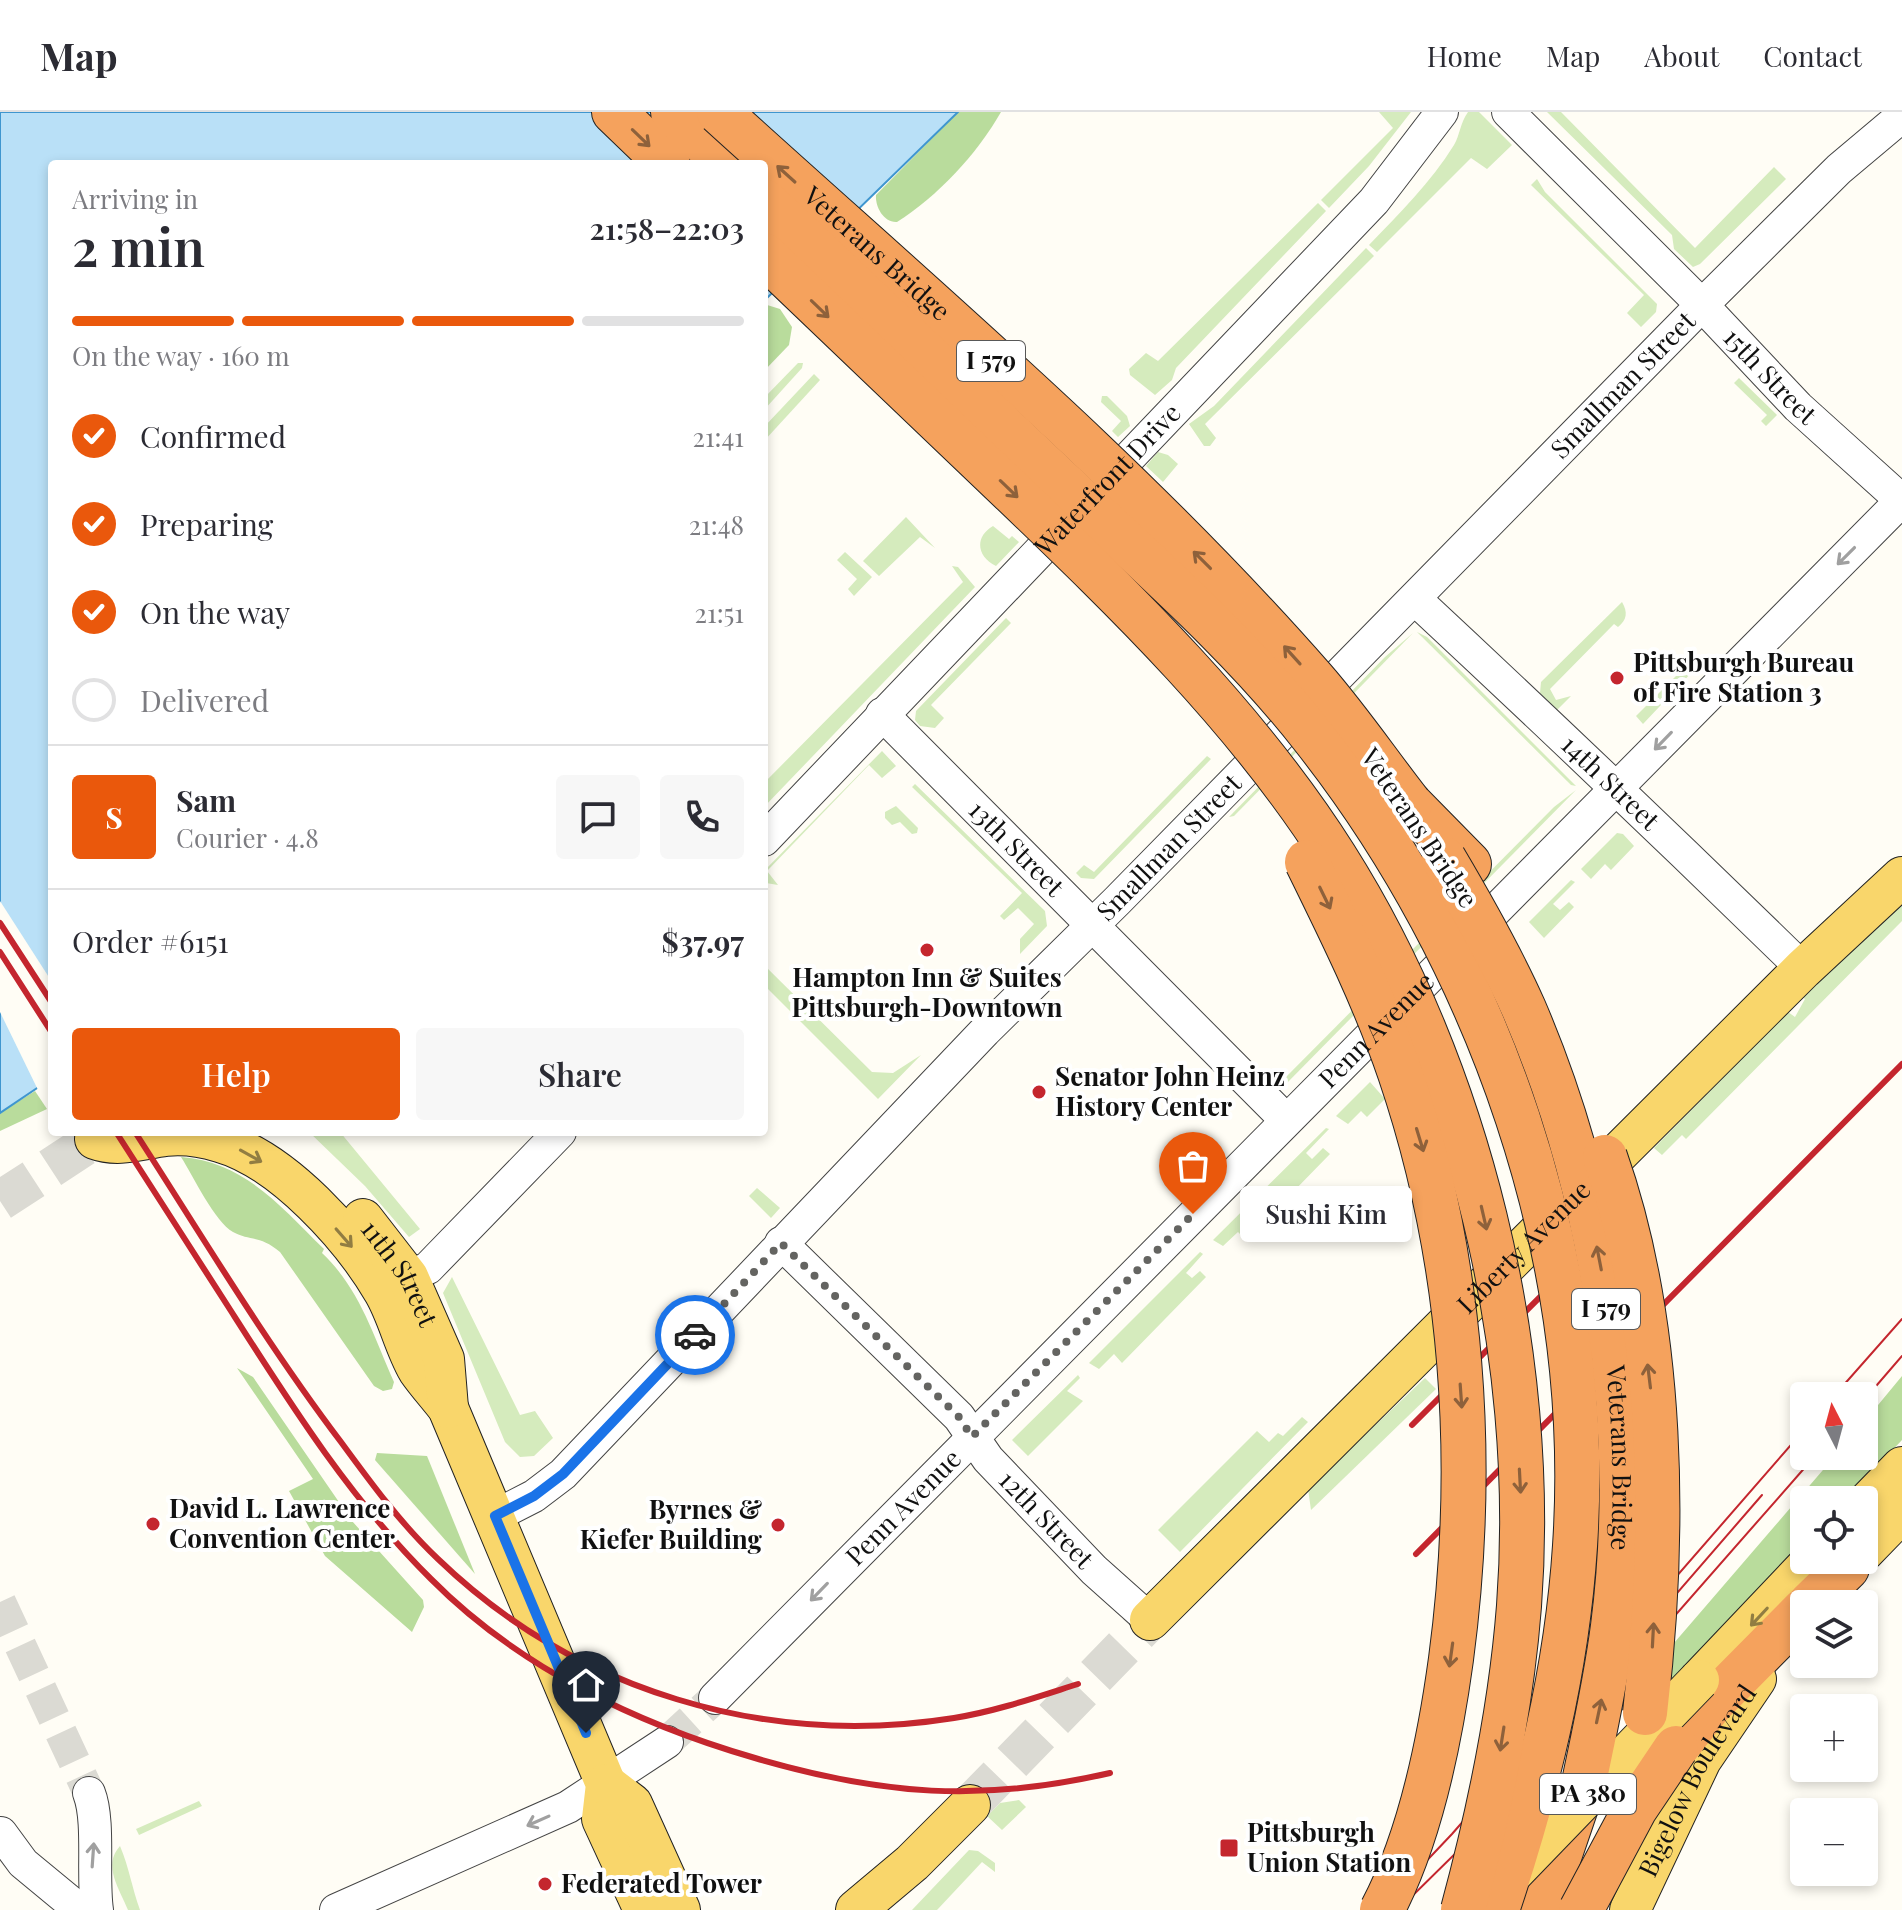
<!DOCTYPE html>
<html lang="en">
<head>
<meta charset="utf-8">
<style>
  :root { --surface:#fff; --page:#f7f7f7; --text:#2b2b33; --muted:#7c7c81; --line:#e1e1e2; --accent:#ea580c }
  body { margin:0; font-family:"Playfair Display",serif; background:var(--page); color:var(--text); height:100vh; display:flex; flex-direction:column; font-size:30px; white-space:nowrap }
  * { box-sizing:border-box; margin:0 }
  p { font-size:26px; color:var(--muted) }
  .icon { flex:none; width:44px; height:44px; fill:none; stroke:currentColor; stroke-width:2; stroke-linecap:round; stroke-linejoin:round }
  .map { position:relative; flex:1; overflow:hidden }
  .panel { position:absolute; left:48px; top:48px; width:720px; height:976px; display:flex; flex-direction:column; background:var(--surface); border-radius:8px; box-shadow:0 4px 12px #0003 }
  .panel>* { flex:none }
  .needle { width:52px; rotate:354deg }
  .controls { position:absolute; left:1790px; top:1270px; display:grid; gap:16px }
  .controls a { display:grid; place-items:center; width:88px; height:88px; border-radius:8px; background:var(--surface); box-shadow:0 4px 12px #0003; font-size:40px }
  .pin { position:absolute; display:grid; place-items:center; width:68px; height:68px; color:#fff; margin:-82px -34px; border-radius:50% 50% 50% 0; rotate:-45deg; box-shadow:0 0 8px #0007 }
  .pin .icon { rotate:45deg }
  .courier { position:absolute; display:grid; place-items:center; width:80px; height:80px; margin:-40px; border:6px solid #1a73e8; border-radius:50%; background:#fff; color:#222; box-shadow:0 2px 10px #0007 }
  .bubble { position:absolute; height:56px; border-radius:8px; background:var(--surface); box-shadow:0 4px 12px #0003; font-size:26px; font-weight:600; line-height:56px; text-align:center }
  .head em { font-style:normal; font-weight:600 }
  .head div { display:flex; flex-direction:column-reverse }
  .head { display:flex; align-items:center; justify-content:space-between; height:136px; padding:0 24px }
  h1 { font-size:52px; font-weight:600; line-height:60px }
  .bar { display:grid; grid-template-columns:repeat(4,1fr); gap:12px 8px; align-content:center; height:96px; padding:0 24px }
  .bar i { height:10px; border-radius:6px; background:var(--line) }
  .bar .selected { background:var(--accent) }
  .bar p { grid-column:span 4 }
  .line { display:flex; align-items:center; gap:20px; padding:0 24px; border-top:2px solid var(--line) }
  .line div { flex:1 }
  .round { display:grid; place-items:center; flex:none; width:84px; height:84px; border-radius:8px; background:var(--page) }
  ol { padding:0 24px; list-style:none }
  li { display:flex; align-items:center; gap:24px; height:88px }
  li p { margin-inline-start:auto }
  li .icon { padding:8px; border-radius:50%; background:var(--accent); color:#fff; stroke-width:4 }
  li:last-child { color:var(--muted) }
  li i { width:44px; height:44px; border:4px solid var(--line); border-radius:50% }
  .button { display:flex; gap:16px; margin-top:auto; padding:16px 24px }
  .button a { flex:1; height:92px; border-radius:8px; background:var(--accent); color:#fff; font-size:32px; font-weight:600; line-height:92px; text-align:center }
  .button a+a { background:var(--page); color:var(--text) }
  header { display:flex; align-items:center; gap:48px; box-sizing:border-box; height:112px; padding:0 40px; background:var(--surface); border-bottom:2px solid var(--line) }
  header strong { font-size:38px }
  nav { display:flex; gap:44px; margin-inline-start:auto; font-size:28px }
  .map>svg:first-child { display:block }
  .green { fill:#d5ebbd }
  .forest { fill:#b9dc9c }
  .water { fill:#b9e0f7; stroke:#3f96cf; stroke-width:2 }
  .pier { fill:#fffdf5 }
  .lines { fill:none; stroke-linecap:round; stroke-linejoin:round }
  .minor-tunnel { stroke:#dbdad3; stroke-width:32; stroke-dasharray:32 16; stroke-linecap:butt }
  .major-tunnel { stroke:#dbdad3; stroke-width:40; stroke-dasharray:40 20; stroke-linecap:butt }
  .minor-casing { stroke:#444; stroke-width:34 }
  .major-casing { stroke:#222; stroke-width:42 }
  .highway-casing { stroke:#222; stroke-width:46 }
  .minor { stroke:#fff; stroke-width:32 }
  .major { stroke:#f9d66b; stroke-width:40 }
  .highway { stroke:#f5a25d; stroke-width:44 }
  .tram { stroke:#c4262e; stroke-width:2 }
  .rail { stroke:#c4262e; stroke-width:6 }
  .major-bridge-casing { stroke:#222; stroke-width:42; stroke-linecap:butt }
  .highway-bridge-casing { stroke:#222; stroke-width:46; stroke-linecap:butt }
  .major-bridge { stroke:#f9d66b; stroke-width:40 }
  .highway-bridge { stroke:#f5a25d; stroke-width:44 }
  .oneway { stroke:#8e613b }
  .oneway2 { stroke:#a0a0a0 }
  .oneway3 { stroke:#917d42 }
  .done { stroke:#646461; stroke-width:8; stroke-dasharray:0 14.4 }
  .route { stroke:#1a73e8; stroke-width:10 }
  .poi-dot { fill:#c4262e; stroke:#fff; stroke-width:3 }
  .labels { text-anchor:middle; stroke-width:8; stroke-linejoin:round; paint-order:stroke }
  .shield { fill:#fff; stroke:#585858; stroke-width:2 }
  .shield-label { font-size:24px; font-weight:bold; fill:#111 }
  .street-label { font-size:26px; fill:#111; stroke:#fff }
  .poi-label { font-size:26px; font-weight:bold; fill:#111; stroke:#fff; text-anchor:start }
</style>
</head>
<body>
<header>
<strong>Map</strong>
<nav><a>Home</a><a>Map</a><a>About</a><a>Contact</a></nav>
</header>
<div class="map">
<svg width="1902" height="1798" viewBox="0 0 1902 1798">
  <rect width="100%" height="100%" fill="#fffdf5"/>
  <g class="green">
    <polygon points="1379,0 1411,0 1369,54 1329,96 1321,88 1393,16"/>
    <path d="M1468 0H1479L1512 33 1487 57 1471 46 1377 140 1369 133C1399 102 1431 70 1454 33 1460 23 1460 11 1468 0Z"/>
    <polygon points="1547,0 1561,0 1695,136 1774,55 1786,67 1700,152 1693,155 1674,137 1672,123"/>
    <polygon points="1537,67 1545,80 1657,192 1656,200 1641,215 1627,201 1644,183 1531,73"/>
    <polygon points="1318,91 1326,99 1176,256 1172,268 1155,283 1130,263 1129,257 1146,241 1158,249"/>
    <polygon points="1366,136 1374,144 1205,312 1216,326 1210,334 1204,334 1189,312 1214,294"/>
    <polygon points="798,251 803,251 802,256 764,298 764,286"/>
    <polygon points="814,262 820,268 764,329 764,315"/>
    <polygon points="1739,266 1777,303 1766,314 1761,309 1767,303 1734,271"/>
    <polygon points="1102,284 1107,284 1127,304 1130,314 1118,325 1112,319 1121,309 1101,290"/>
    <polygon points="1158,340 1168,343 1178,352 1163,370 1146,354"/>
    <polygon points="906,405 935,436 920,425 879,464 863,449"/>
    <path d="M993 414 1009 427 1012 424 1019 430 996 454C977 445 974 425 993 414Z"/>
    <polygon points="845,440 872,465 854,484 848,477 857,467 837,448"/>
    <polygon points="952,454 958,455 975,475 764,695 764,671 963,470"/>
    <path d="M1622 490C1628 500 1627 508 1618 515L1614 512 1550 577 1556 588 1571 584 1557 598 1540 581 1541 570Z"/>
    <polygon points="1006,506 1011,511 931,593 944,606 935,616 920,614 915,608 916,599"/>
    <polygon points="1417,520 1427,525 1576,674 1571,673"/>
    <polygon points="1413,521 1234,704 1229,705 1385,545"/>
    <polygon points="1674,542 1692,560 1643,612 1636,604 1682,558 1670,545"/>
    <polygon points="882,639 896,654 882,666 869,653 767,759 778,773 766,771 764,759"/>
    <polygon points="1207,644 1211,647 1094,767 1081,766 1076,761 1084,753 1094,760"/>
    <polygon points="915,672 1045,799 1047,814 1020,842 1020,827 1034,812 1018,796 1004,808 1000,804 1022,781 912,675"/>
    <polygon points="1576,678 1284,974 1282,969 1554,695"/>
    <polygon points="896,694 918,716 917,721 912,722 900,710 892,713 885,706 885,700"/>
    <polygon points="1617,721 1623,722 1634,734 1611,758 1605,752 1591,767 1581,757"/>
    <polygon points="1571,768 1575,770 1553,792 1560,798 1569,790 1574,795 1544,826 1529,810"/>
    <polygon points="1902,790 1902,809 1686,1027 1682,1023 1662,1043 1654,1036 1788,900 1795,905 1805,887 1801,884"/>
    <polygon points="764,853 872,960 893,961 921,943 878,987 764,873"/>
    <polygon points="1370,970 1385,987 1367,1005 1361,999 1348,1012 1336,1004"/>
    <polygon points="1326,1016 1329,1017 1306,1041 1312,1047 1323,1036 1330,1042 1246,1128 1238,1120 1223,1134 1213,1128"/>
    <polygon points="309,1020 340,1020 420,1117 409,1125 365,1074"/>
    <polygon points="757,1076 780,1096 771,1106 749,1084"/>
    <polygon points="1200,1140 1203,1142 1186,1161 1192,1166 1200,1159 1206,1165 1122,1251 1114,1242 1099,1257 1089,1251"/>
    <polygon points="452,1165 520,1303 535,1299 553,1326 534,1344 520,1345 505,1330 443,1181"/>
    <polygon points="1078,1263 1080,1266 1067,1279 1083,1289 1028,1344 1012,1328"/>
    <polygon points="1425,1266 1436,1277 1311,1398 1308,1377"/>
    <polygon points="1302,1305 1308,1310 1180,1440 1158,1418 1257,1319 1269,1330 1278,1321 1283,1324"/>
    <polygon points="1019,1688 1026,1695 1002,1718 987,1704 1000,1691"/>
    <polygon points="199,1689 202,1694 139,1723 136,1717"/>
    <path d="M120 1734C129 1755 132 1776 140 1798H128C120 1778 102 1753 120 1734Z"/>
    <polygon points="969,1738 978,1739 995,1751 995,1760 982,1750 937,1798 912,1798"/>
  </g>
  <g class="forest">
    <path d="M958 0H1001C977 42 938 84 897 110 884 111 875 95 876 83Z"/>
    <polygon points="764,192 780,197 792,215 789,233 764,259"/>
    <polygon points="35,979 47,997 0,1019 0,1001"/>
    <path d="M181 1045C245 1050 281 1095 324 1137L322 1141C360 1177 373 1223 394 1270L392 1277 383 1279 374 1274 280 1140C260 1123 249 1129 233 1120 215 1110 193 1064 181 1045Z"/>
    <polygon points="237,1256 253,1265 352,1409 423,1488 424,1495 412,1520 325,1444 289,1379 313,1367"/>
    <polygon points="1902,1264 1902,1328 1845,1388 1804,1388 1804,1432 1669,1573 1668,1538 1835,1344 1864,1344 1864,1310"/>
    <polygon points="377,1341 427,1344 475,1462 375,1348"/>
  </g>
  <polygon class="water" points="0,0 958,0 764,189 764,52 52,52 52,966 0,1001"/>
  <polygon class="pier" points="0,789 52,870 52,971 39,980 0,900"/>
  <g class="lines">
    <g class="minor-tunnel">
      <polyline points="0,1490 89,1681"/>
      <polyline points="667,1630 715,1586"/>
    </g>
    <g class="major-tunnel">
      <polyline points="0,1089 95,1027"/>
      <polyline points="970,1693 1150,1508"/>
    </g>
    <defs>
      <g id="minor">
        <path id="s1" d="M1508 0 1702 193 1798 295 1901 388"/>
        <path id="s2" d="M1415 487C1546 609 1675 732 1803 857"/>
        <path id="s3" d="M882 602 1286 1008"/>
        <path id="s4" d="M764 728 1374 89 1442 0"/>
        <path id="s5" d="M781 1131 959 1305 988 1347 1094 1458 1150 1508"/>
        <polyline points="408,1165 428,1156 560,1020"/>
        <path id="s6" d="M495 1404 534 1384 563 1362 985 919 1117 789 1702 193 1839 57 1902 4"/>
        <path id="s7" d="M715 1586 1902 388"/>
        <path d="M89 1681C100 1709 92 1764 97 1798"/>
        <polyline points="1,1721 23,1751 80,1798"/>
        <polyline points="336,1798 568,1695 667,1630"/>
      </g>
      <g id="major">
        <path d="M101 1020 95 1027C119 1036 141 1027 166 1024 184 1022 203 1025 220 1030 283 1048 352 1125 384 1180 398 1204 404 1234 418 1258 427 1271 439 1284 448 1296L606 1672 602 1707 644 1798"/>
        <path id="s8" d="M363 1107 408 1165 444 1247 448 1296"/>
        <polyline points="1864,1394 1902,1355"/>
        <polyline points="1864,1439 1902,1400"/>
        <path id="s9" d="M1150 1508 1803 857 1902 765"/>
        <polyline points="1699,1568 1813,1448"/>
        <polyline points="606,1672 632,1692 680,1798"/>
        <polyline points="856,1798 912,1751 970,1693"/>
        <path id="s10" d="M1630 1798 1701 1648 1756 1567"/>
      </g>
      <g id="highway">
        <polyline points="614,0 668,52"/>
        <polyline points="673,0 726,52"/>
        <polyline points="1410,692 1469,752"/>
        <polyline points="1810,1492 1847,1456"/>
        <polyline points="1676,1636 1711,1592 1804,1498"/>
        <polyline points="1541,1798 1580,1683"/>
      </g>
    </defs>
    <use href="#minor" class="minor-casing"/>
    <use href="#major" class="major-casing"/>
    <use href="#highway" class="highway-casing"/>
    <use href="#minor" class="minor"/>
    <use href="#major" class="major"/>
    <use href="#highway" class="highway"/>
    <g class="tram">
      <polyline points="1834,1284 1902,1207"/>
      <polyline points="1864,1288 1902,1244"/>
      <polyline points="1510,1674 1762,1383"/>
      <polyline points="1380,1798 1452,1722 1804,1318"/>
      <polyline points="1398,1798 1536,1662 1815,1344"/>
    </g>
    <g class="rail">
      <polyline points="0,811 52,891"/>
      <polyline points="0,840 52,921"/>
      <path d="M116 1020C154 1080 193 1139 231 1199 291 1293 351 1388 431 1467 518 1555 637 1612 755 1646 882 1683 980 1691 1110 1661"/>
      <path d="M135 1020C202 1124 266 1231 341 1330 371 1371 401 1412 438 1447 575 1579 766 1636 954 1606 997 1599 1037 1585 1078 1572"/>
      <polyline points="1412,1313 1628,1097"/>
      <polyline points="1416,1442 1902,952"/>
    </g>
    <defs>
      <polyline id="major-bridge" points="1502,1772 1699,1568"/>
      <g id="highway-bridge">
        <path id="s11" d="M719 0C921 184 1134 362 1314 568 1348 607 1378 651 1410 692"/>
        <path d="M764 89C872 190 979 292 1087 394 1165 467 1247 540 1313 625 1490 849 1594 1146 1575 1434 1567 1559 1537 1679 1497 1798"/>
        <path d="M764 143C846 221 927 299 1009 377 1127 490 1247 606 1335 745 1470 958 1538 1243 1519 1494 1511 1598 1490 1698 1463 1798"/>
        <path id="s12" d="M1444 747C1473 796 1501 845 1524 897 1604 1083 1639 1313 1613 1514 1606 1569 1594 1622 1583 1675"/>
        <path d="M1307 750C1341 819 1375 888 1400 961 1464 1149 1477 1352 1451 1547 1440 1628 1420 1726 1382 1798"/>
        <path d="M1605 1045C1665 1215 1666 1423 1645 1601"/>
        <polyline points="1581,1798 1635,1697 1676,1636"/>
      </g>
    </defs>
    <use href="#major-bridge" class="major-bridge-casing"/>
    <use href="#highway-bridge" class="highway-bridge-casing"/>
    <use href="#major-bridge" class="major-bridge"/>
    <use href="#highway-bridge" class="highway-bridge"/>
  </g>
  <defs><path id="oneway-shaft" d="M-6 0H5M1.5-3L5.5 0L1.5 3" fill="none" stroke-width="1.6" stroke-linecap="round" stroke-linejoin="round" transform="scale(2)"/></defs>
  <g class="oneway">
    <use href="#oneway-shaft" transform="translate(641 26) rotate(44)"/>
    <use href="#oneway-shaft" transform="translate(786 62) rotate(-138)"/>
    <use href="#oneway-shaft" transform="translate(820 197) rotate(44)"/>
    <use href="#oneway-shaft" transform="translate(1009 377) rotate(44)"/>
    <use href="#oneway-shaft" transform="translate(1202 448) rotate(-135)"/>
    <use href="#oneway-shaft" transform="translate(1292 543) rotate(-132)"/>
    <use href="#oneway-shaft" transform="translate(1325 786) rotate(64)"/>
    <use href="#oneway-shaft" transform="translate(1420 1028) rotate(73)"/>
    <use href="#oneway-shaft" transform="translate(1484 1106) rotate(77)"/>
    <use href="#oneway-shaft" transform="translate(1599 1146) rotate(-101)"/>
    <use href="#oneway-shaft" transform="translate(1649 1264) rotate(-97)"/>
    <use href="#oneway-shaft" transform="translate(1461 1284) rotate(86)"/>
    <use href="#oneway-shaft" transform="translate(1520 1369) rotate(87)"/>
    <use href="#oneway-shaft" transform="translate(1653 1523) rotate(-87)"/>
    <use href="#oneway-shaft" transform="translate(1451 1543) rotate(98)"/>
    <use href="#oneway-shaft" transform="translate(1599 1599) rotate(-78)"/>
    <use href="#oneway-shaft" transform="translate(1502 1627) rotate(99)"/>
  </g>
  <g class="oneway2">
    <use href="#oneway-shaft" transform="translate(1846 444) rotate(135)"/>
    <use href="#oneway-shaft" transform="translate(1663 629) rotate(134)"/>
    <use href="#oneway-shaft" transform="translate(819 1480) rotate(134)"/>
    <use href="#oneway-shaft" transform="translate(538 1709) rotate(156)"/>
    <use href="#oneway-shaft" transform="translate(93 1743) rotate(-86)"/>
  </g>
  <g class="oneway3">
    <use href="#oneway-shaft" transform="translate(251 1044) rotate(29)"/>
    <use href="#oneway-shaft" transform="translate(344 1126) rotate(49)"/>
    <use href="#oneway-shaft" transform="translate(1759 1505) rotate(133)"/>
  </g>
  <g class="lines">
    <polyline class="done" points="695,1223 781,1131 959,1305 972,1325 1193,1102"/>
    <polyline class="route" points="586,1621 495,1404 534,1384 563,1362 695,1223"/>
  </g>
  <g class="poi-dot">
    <circle cx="1617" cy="566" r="8"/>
    <circle cx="927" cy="838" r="8"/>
    <circle cx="1039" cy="980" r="8"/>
    <circle cx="153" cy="1412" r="8"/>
    <circle cx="778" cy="1413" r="8"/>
    <rect x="1219" y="1726" width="20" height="20" rx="4"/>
    <circle cx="545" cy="1772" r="8"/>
  </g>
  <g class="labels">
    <g class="shield">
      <rect x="957" y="229" width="68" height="40" rx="6"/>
      <rect x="1572" y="1177" width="68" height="40" rx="6"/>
      <rect x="1540" y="1662" width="96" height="40" rx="6"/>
    </g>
    <g class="shield-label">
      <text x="991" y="257">I 579</text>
      <text x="1606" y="1205">I 579</text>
      <text x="1588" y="1690">PA 380</text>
    </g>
    <g class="street-label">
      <text dy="9" stroke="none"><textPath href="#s11" startOffset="212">Veterans Bridge</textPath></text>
      <text dy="9" stroke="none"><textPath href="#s1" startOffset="372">15th Street</textPath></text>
      <text dy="9" stroke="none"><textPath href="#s6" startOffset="1600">Smallman Street</textPath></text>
      <text dy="9" stroke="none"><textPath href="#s4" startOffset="498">Waterfront Drive</textPath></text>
      <text dy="9" stroke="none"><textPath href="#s2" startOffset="268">14th Street</textPath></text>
      <text transform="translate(1419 716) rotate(56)" y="9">Veterans Bridge</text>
      <text dy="9" stroke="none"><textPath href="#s6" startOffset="952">Smallman Street</textPath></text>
      <text dy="9" stroke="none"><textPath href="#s3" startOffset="190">13th Street</textPath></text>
      <text dy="9" stroke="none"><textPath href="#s7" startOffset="940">Penn Avenue</textPath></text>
      <text dy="9" stroke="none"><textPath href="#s9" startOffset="528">Liberty Avenue</textPath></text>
      <text dy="9" stroke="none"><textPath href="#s8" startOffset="66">11th Street</textPath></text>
      <text dy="9" stroke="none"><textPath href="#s12" startOffset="632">Veterans Bridge</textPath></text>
      <text dy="9" stroke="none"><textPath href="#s7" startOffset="268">Penn Avenue</textPath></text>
      <text dy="9" stroke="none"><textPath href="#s5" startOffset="384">12th Street</textPath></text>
      <text dy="9" stroke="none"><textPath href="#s10" startOffset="146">Bigelow Boulevard</textPath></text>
    </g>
    <g class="poi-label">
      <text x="1633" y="560">Pittsburgh Bureau<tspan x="1633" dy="30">of Fire Station 3</tspan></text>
      <text x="927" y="875" text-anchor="middle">Hampton Inn &amp; Suites<tspan x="927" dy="30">Pittsburgh-Downtown</tspan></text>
      <text x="1055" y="974">Senator John Heinz<tspan x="1055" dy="30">History Center</tspan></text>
      <text x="169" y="1406">David L. Lawrence<tspan x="169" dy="30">Convention Center</tspan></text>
      <text x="762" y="1407" text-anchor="end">Byrnes &amp;<tspan x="762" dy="30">Kiefer Building</tspan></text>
      <text x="1247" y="1730">Pittsburgh<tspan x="1247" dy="30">Union Station</tspan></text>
      <text x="561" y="1781">Federated Tower</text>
    </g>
  </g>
</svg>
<div class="controls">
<a><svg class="needle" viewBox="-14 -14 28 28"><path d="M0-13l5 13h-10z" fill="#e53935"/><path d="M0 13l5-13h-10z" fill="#7c7c81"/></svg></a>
<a><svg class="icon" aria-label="locate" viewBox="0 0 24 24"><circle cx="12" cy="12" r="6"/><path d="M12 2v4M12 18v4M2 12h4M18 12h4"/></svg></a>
<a><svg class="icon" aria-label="layers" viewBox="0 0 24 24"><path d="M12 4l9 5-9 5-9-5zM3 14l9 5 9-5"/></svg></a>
<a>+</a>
<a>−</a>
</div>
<div class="pin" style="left:1193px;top:1102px;background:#ea580c"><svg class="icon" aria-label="bag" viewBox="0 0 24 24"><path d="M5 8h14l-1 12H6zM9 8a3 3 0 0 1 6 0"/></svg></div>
<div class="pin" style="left:586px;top:1621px;background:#1f2937"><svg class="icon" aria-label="home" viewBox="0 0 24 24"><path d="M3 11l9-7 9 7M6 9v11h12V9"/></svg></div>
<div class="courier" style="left:695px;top:1223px"><svg class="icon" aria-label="car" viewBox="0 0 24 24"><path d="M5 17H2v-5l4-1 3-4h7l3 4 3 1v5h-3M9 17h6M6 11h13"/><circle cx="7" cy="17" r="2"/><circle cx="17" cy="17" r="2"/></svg></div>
<div class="bubble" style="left:1240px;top:1074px;width:172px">Sushi Kim</div>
<section class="panel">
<div class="head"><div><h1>2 min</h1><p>Arriving in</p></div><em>21:58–22:03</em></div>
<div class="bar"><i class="selected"></i><i class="selected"></i><i class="selected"></i><i></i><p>On the way · 160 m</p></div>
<ol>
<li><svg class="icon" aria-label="check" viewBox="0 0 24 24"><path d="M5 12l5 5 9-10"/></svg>Confirmed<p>21:41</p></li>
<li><svg class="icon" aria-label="check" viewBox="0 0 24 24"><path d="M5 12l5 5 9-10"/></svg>Preparing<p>21:48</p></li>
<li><svg class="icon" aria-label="check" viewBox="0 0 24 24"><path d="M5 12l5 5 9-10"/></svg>On the way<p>21:51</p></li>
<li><i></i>Delivered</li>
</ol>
<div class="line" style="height:144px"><b class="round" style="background:var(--accent);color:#fff">S</b><div><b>Sam</b><p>Courier · 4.8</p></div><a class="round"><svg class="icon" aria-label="chat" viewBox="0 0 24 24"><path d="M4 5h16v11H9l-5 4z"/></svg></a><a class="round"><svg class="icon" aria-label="phone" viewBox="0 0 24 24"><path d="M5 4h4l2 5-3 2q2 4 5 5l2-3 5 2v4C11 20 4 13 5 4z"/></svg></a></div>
<div class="line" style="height:104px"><div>Order #6151</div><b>$37.97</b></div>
<div class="button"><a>Help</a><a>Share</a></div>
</section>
</div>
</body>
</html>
